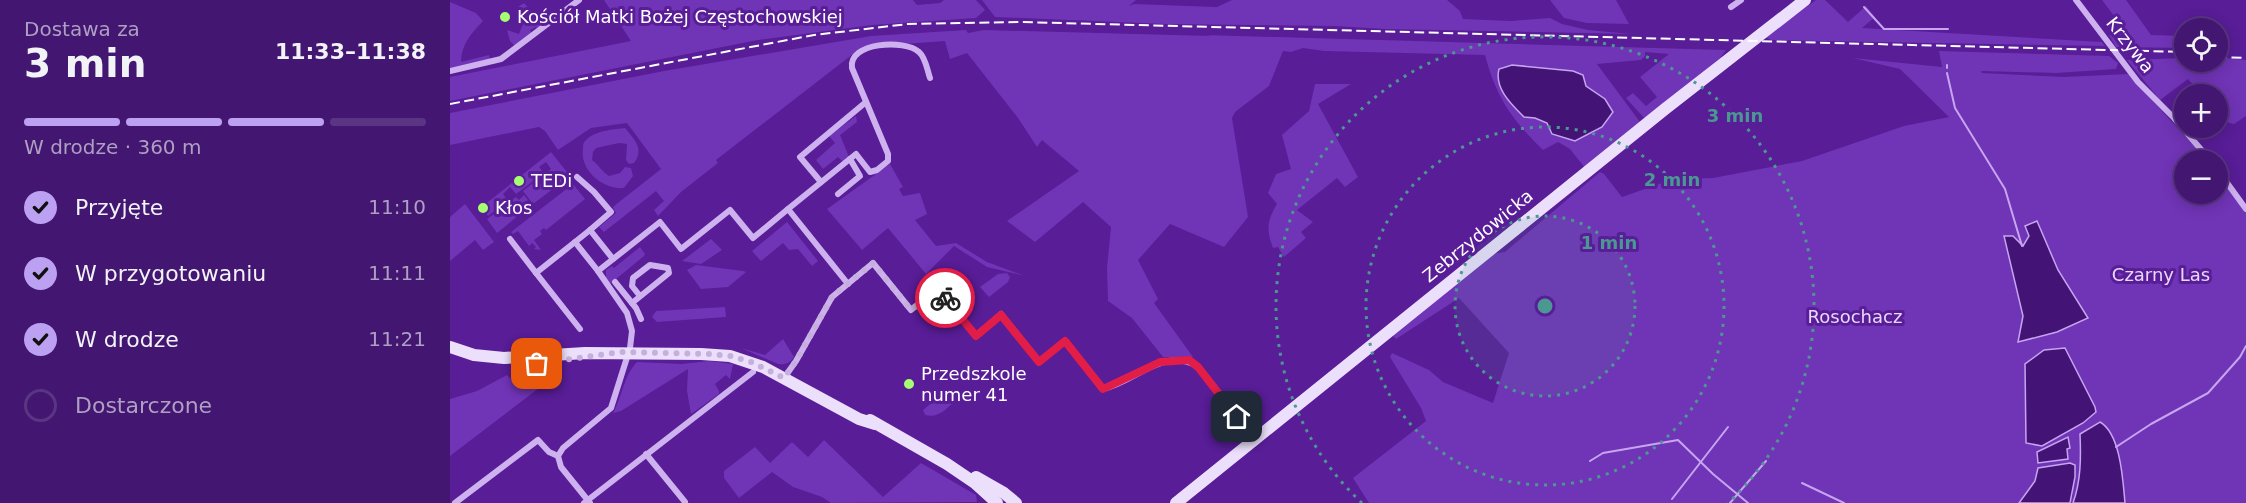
<!DOCTYPE html>
<html lang="pl">
<head>
<meta charset="utf-8">
<style>
  :root { --surface:#421671; --page:#491f76; --text:#f1f3f6; --muted:#ae9fc3; --line:#5a3584; --accent:#bca0f2 }
  body { margin:0; font-family:"DejaVu Sans",sans-serif; background:var(--page); color:var(--text); height:100vh; display:flex; flex-direction:column; font-size:22px; white-space:nowrap }
  * { box-sizing:border-box; margin:0 }
  p { font-size:20px; color:var(--muted) }
  .icon { flex:none; width:33px; height:33px; fill:none; stroke:currentColor; stroke-width:2; stroke-linecap:round; stroke-linejoin:round }
  .map { position:relative; flex:1; overflow:hidden }
  .side { display:flex; flex-direction:column; background:var(--surface); width:450px }
  .side>* { flex:none }
  .fabs { position:absolute; left:1724px; top:18px; display:grid; gap:12px }
  .fabs a { display:grid; place-items:center; width:54px; height:54px; border-radius:50%; background:var(--surface); box-shadow:0 3px 15px #0003,0 0 0 2px var(--line); font-size:30px }
  .pin { position:absolute; display:grid; place-items:center; width:51px; height:51px; color:#fff; margin:-26px; border-radius:12px; box-shadow:0 3px 9px #0006 }
  .courier { position:absolute; display:grid; place-items:center; width:60px; height:60px; margin:-30px; border:4px solid #e11d48; border-radius:50%; background:#fff; color:#222; box-shadow:0 2px 8px #0007 }
  .summary em { font-style:normal; font-weight:800 }
  .summary div { display:flex; flex-direction:column-reverse }
  .summary { display:flex; align-items:center; justify-content:space-between; height:102px; padding:0 24px }
  h1 { font-size:39px; font-weight:800; line-height:45px }
  .bar { display:grid; grid-template-columns:repeat(4,1fr); gap:9px 6px; align-content:center; height:72px; padding:0 24px }
  .bar i { height:8px; border-radius:4px; background:var(--line) }
  .bar .current { background:var(--accent) }
  .bar p { grid-column:span 4 }
  ol { padding:0 24px; list-style:none }
  li { display:flex; align-items:center; gap:18px; height:66px }
  li p { margin-inline-start:auto }
  li .icon { padding:6px; border-radius:50%; background:var(--accent); color:#111; stroke-width:4 }
  li:last-child { color:var(--muted) }
  li i { width:33px; height:33px; border:3px solid var(--line); border-radius:50% }
  main { display:flex; flex:1; min-height:0 }
  .map>svg:first-child { display:block }
  .green { fill:#7034b6; fill-rule:evenodd }
  .water { fill:#431475; stroke:#c7a5f1; stroke-width:1.5 }
  .lines { fill:none; stroke-linecap:round; stroke-linejoin:round }
  .stream { stroke:#c7a5f1; stroke-width:2 }
  .street { stroke:#ceb1ef; stroke-width:6 }
  .secondary { stroke:#ecdffb; stroke-width:12 }
  .rail { stroke:#fff; stroke-width:2; stroke-dasharray:10 4.5; stroke-linecap:butt }
  .done { stroke:#c5b0db; stroke-width:6; stroke-dasharray:0 10.8 }
  .route { stroke:#e11d48; stroke-width:8 }
  .ring { fill:none; stroke:#4b9892; stroke-width:3; stroke-dasharray:3 6 }
  .poi-dot { fill:#a5ff70; stroke:#581d97; stroke-width:2 }
  .labels { text-anchor:middle; stroke-width:6; stroke-linejoin:round; paint-order:stroke }
  .poi-label { font-size:18px; fill:#fff; stroke:#581d97; text-anchor:start }
  .street-label { font-size:18px; fill:#fff; stroke:#581d97 }
  .park-label { font-size:18px; fill:#e8d8fb; stroke:#581d97 }
  .centre { fill:#4b9892; stroke:#581d97; stroke-width:3 }
  .ring-label { font-size:18px; text-anchor:middle; font-weight:bold; fill:#4b9892; stroke:#581d97; stroke-width:6; stroke-linejoin:round; paint-order:stroke }
</style>
</head>
<body>
<main>
<section class="side">
<div class="summary"><div><h1>3 min</h1><p>Dostawa za</p></div><em>11:33–11:38</em></div>
<div class="bar"><i class="current"></i><i class="current"></i><i class="current"></i><i></i><p>W drodze · 360 m</p></div>
<ol>
<li><svg class="icon" aria-label="check" viewBox="0 0 24 24"><path d="M5 12l5 5 9-10"/></svg>Przyjęte<p>11:10</p></li>
<li><svg class="icon" aria-label="check" viewBox="0 0 24 24"><path d="M5 12l5 5 9-10"/></svg>W przygotowaniu<p>11:11</p></li>
<li><svg class="icon" aria-label="check" viewBox="0 0 24 24"><path d="M5 12l5 5 9-10"/></svg>W drodze<p>11:21</p></li>
<li><i></i>Dostarczone</li>
</ol>
</section>
<div class="map">
<svg width="1796" height="503" viewBox="0 0 1796 503">
  <rect width="100%" height="100%" fill="#581d97"/>
  <g class="green">
    <polygon points="154,0 463,0 467,5 490,3 494,0 526,0 535,10 526,18 422,25 308,40 0,101 0,77 181,41"/>
    <polygon points="532,0 686,0 679,6 684,4 767,7 782,0 997,0 1010,11 1013,19 1061,21 1100,18 1112,24 1138,30 1182,34 935,29 884,26 715,24 545,17"/>
    <polygon points="1100,0 1166,0 1179,24 1137,23 1114,18"/>
    <polygon points="1366,0 1375,0 1398,22 1416,6 1425,17 1412,28 1652,42 1655,46 1321,40 1315,37"/>
    <polygon points="1652,0 1676,0 1701,35 1734,36 1734,48 1666,47 1659,35 1677,33"/>
    <path d="M0 2 26 13 33 21C21 34 12 43 11 62L39 55 40 61 0 69Z"/>
    <polygon points="74,3 93,24 88,29 86,27 80,30 82,33 65,46 60,41 57,30 69,34 78,11 68,7"/>
    <path d="M516 30 518 33 534 30 762 36 755 35 1276 50 1270 58 1195 119 1176 98 1183 93 1196 106 1207 97 1190 77 1219 54 1195 52V56L1191 60 1147 64 1190 122 1135 168 1120 149 1108 142 1093 150C1062 120 1046 97 1035 55L874 51 853 48 841 52 833 51 819 86 785 112 782 118 798 217 774 247 720 224 688 260 708 299 704 303 743 357H713L682 318 658 301 657 268 661 227 633 202 585 242 557 221 629 171 592 140 587 147 568 118 517 53 500 59 495 41 412 47 266 160 268 163 231 192 208 216 204 210 214 201 206 191 154 232 149 227 166 213 163 208 164 206 211 169 177 123 141 128 108 150 95 131 89 127 0 145V113L214 71 421 36Z"/>
    <path d="M1489 51 1659 56 1668 63 1666 69 1606 73 1531 71 1532 73 1614 77 1678 74 1757 160H1734V194H1767V173L1796 213V503H1675L1673 477 1630 434C1631 458 1631 481 1623 503H1620L1623 495 1620 463 1588 468 1585 481 1569 503H919L903 478 976 421 971 408 940 357 942 353 979 370 993 382 1043 403 1059 353 1009 298 946 339 942 335 1042 254 1055 252 1150 172 1154 174 1172 197 1223 179 1263 178 1352 161 1454 126 1499 117 1450 69 1403 58 1492 67ZM1587 221 1608 270 1637 318 1607 332 1568 341 1573 316 1554 236H1563L1573 246ZM1615 348 1645 407 1646 412 1633 423 1592 446Z"/>
    <path d="M1767 57 1796 60V116L1784 124C1765 120 1767 112 1767 94H1751L1738 79 1710 100 1677 60 1734 58V62H1767Z"/>
    <path d="M865 84H901L868 104 908 177 895 187 887 178 847 210 863 222 851 232 856 238 834 257 828 247 823 248C816 230 817 220 827 204L818 193 826 174 841 169 832 135 859 111Z"/>
    <polygon points="406,116 407,122 390,135 399,157 393,162 388,157 373,169 366,160 385,143 379,136"/>
    <path d="M175 128C184 139 195 149 184 163L179 164 176 160 177 144 169 143 146 148 143 152 142 160C149 165 152 172 159 176L170 173 175 167 181 168 183 176 174 188C153 190 129 170 133 148 133 145 133 143 136 140 144 131 164 129 175 128Z"/>
    <polygon points="101,152 120,176 83,204 73,191 87,180 92,186 100,180 96,173 101,169 96,162 89,167 94,173 66,194 60,187 53,194 58,201 38,216 36,213 33,215 29,209"/>
    <polygon points="440,164 453,187 449,189 453,196 470,193 477,214 465,220 486,246 506,243 537,262 575,276 537,267 504,246 476,274 438,228 412,250 377,209"/>
    <polygon points="123,184 135,199 96,230 94,228 90,231 92,234 84,240 91,250 84,249 86,247 82,243 79,246 68,231 63,234 61,232"/>
    <polygon points="74,195 78,200 70,206 74,211 47,233 37,219 49,210 55,216 65,208 60,201 66,197 69,200"/>
    <polygon points="15,204 44,242 33,250 25,240 0,261 0,217"/>
    <polygon points="337,222 368,261 362,266 348,249 339,250 333,243 311,261 302,251"/>
    <polygon points="261,239 272,250 251,264 232,261"/>
    <polygon points="190,247 195,254 194,256 160,284 156,278 156,270 162,266 164,268"/>
    <polygon points="246,265 293,271 296,272 278,287 251,289 237,270"/>
    <polygon points="557,273 560,277 558,282 539,297 530,287 548,274"/>
    <polygon points="275,307 276,317 207,322 202,317 206,311"/>
    <path d="M333 339 344 357C340 363 335 365 328 364L291 348 315 355Z"/>
    <path d="M259 361 283 364 280 379 276 375 265 384 269 391V394L241 414 237 391 238 369 171 411 163 413C173 395 173 377 187 362L232 364Z"/>
    <polygon points="57,375 70,389 83,381 89,388 0,456 0,399 27,391"/>
    <path d="M495 392 504 402C494 411 488 418 475 415L473 410Z"/>
    <polygon points="374,440 433,497 471,463 526,495 527,502 381,503 372,497 343,487 322,472 289,498 274,478 274,471 305,447 320,463 342,442 358,457"/>
  </g>
  <g class="water">
    <path d="M1062 65 1123 71 1133 75 1136 86 1155 99 1163 112 1152 127 1125 141 1102 134 1097 123 1085 118 1074 117C1061 104 1044 88 1049 69Z"/>
    <polygon points="1587,221 1608,270 1638,318 1607,332 1568,342 1573,316 1554,236 1563,236 1573,246 1579,236 1575,226"/>
    <polygon points="1615,348 1645,407 1646,412 1633,423 1592,446 1576,443 1575,364 1594,350"/>
    <path d="M1650 422C1671 434 1673 482 1675 503H1623C1631 481 1631 458 1630 434Z"/>
    <polygon points="1618,437 1620,448 1617,449 1618,459 1588,463 1587,452"/>
    <polygon points="1620,463 1625,465 1625,477 1620,503 1569,503 1585,481 1588,468"/>
  </g>
  <g class="lines">
    <g class="stream">
      <polyline points="1414,7 1434,29 1498,29"/>
      <polyline points="1497,68 1497,65"/>
      <polyline points="1497,73 1505,108 1555,189 1572,246"/>
      <polyline points="1666,447 1701,424 1758,393 1790,357 1796,346"/>
      <polyline points="1140,461 1153,453 1228,440 1263,474 1298,503"/>
      <polyline points="1352,483 1394,503"/>
      <polyline points="1222,499 1278,427"/>
      <polyline points="1280,503 1316,461"/>
    </g>
    <g class="street">
      <polyline points="1626,0 1688,82 1724,118 1760,160"/>
      <polyline points="1281,7 1291,0"/>
      <polyline points="0,71 51,59 129,0"/>
      <polyline points="1767,169 1796,209"/>
      <polyline points="127,177 144,192 161,212 140,230 163,259"/>
      <polyline points="371,182 350,157 416,102"/>
      <polyline points="388,194 410,176 400,159"/>
      <path d="M338 209 406 154 420 172 427 170 438 161V154L402 68C398 42 455 39 469 52 476 58 477 70 480 78"/>
      <polyline points="140,230 125,242 148,271"/>
      <polyline points="60,239 86,273 125,242"/>
      <polyline points="86,273 130,329"/>
      <polyline points="165,282 186,308 191,319"/>
      <polyline points="182,303 219,273 218,268 200,265 183,278 182,286 190,296"/>
      <path d="M334 378 346 361 382 297 423 263 461 310 487 288 526 336 551 314 589 362 615 341 653 389C684 382 717 345 748 367L805 439"/>
      <polyline points="196,454 235,502"/>
      <polyline points="5,503 88,440 99,452 108,456"/>
      <polyline points="134,503 303,372"/>
      <polyline points="140,503 111,467 108,456 113,448 161,408 180,348 182,331 177,313 148,271 210,222 231,249 280,210 303,238 338,209 398,284"/>
    </g>
    <g class="secondary">
      <polyline points="0,347 24,355 54,358 135,353 251,354 280,356 313,367 409,419 425,424"/>
      <polyline points="420,420 497,464 525,483 547,503"/>
      <polyline points="526,477 554,493 566,503"/>
      <polyline points="726,503 1215,109 1355,0"/>
    </g>
    <g class="rail">
      <polyline points="1767,57 1796,58"/>
      <polyline points="0,104 364,35 458,24 569,22 1734,52"/>
    </g>
  </g>
  <g class="lines">
    <polyline class="done" points="87,364 170,352 261,354 280,356 301,362 334,378 346,361 382,297 423,263 461,310 487,288 495,298"/>
    <polyline class="route" points="495,298 526,336 551,315 589,362 615,341 653,389 710,362 739,360 748,367 787,417"/>
  </g>
  <circle cx="1095" cy="306" r="90" fill="#4b9892" fill-opacity=".12"/>
  <g class="ring">
    <circle cx="1095" cy="306" r="90"/>
    <circle cx="1095" cy="306" r="179"/>
    <path d="M912 503A269 269 0 1 1 1278 503"/>
  </g>
  <g class="poi-dot">
    <circle cx="55" cy="17" r="6"/>
    <circle cx="69" cy="181" r="6"/>
    <circle cx="33" cy="208" r="6"/>
    <circle cx="459" cy="384" r="6"/>
  </g>
  <g class="labels">
    <g class="poi-label">
      <text x="67" y="23">Kościół Matki Bożej Częstochowskiej</text>
      <text x="81" y="187">TEDi</text>
      <text x="45" y="214">Kłos</text>
      <text x="471" y="380">Przedszkole<tspan x="471" dy="21">numer 41</tspan></text>
    </g>
    <g class="street-label">
      <text transform="translate(1680 45) rotate(52)" y="6">Krzywa</text>
      <text transform="translate(1028 236) rotate(-39)" y="6">Zebrzydowicka</text>
    </g>
    <g class="park-label">
      <text x="1711" y="281">Czarny Las</text>
      <text x="1405" y="323">Rosochacz</text>
    </g>
  </g>
  <circle cx="1095" cy="306" r="9" class="centre"/>
  <g class="ring-label">
    <text x="1285" y="122">3 min</text>
    <text x="1222" y="186">2 min</text>
    <text x="1159" y="249">1 min</text>
  </g>
</svg>
<div class="fabs">
<a><svg class="icon" aria-label="locate" viewBox="0 0 24 24"><circle cx="12" cy="12" r="6"/><path d="M12 2v4M12 18v4M2 12h4M18 12h4"/></svg></a>
<a>+</a>
<a>−</a>
</div>
<div class="pin" style="left:87px;top:364px;background:#ea580c"><svg class="icon" aria-label="bag" viewBox="0 0 24 24"><path d="M5 8h14l-1 12H6zM9 8a3 3 0 0 1 6 0"/></svg></div>
<div class="pin" style="left:787px;top:417px;background:#1f2937"><svg class="icon" aria-label="home" viewBox="0 0 24 24"><path d="M3 11l9-7 9 7M6 9v11h12V9"/></svg></div>
<div class="courier" style="left:495px;top:298px"><svg class="icon" aria-label="bike" viewBox="0 0 24 24"><circle cx="6" cy="16" r="4"/><circle cx="18" cy="16" r="4"/><path d="M6 16l4-8h5l3 8M10 8l3 8H6M13 5h3"/></svg></div>
</div>
</main>
</body>
</html>
